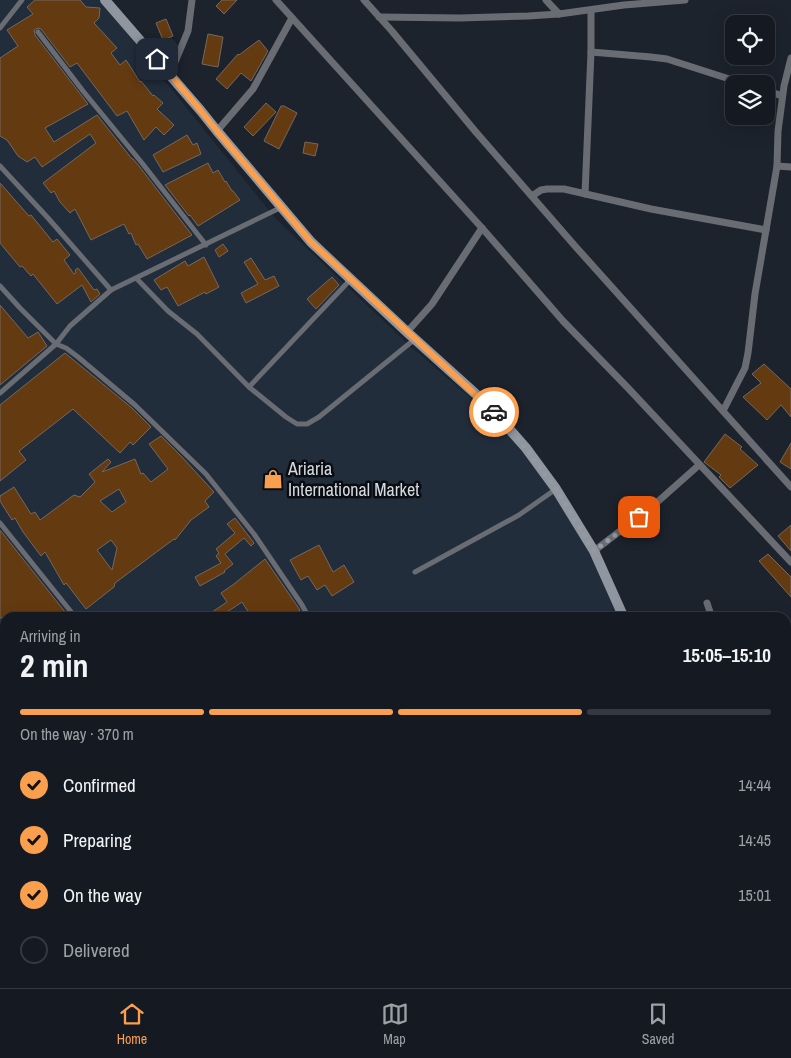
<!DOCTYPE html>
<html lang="en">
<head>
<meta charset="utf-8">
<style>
  :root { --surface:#151a22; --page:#22272f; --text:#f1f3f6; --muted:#9da1a5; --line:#343840; --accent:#fa9f4e }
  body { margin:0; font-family:"Archivo Narrow",sans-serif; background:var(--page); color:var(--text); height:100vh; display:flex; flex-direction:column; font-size:19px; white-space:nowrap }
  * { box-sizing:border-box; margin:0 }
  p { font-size:16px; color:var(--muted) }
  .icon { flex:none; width:28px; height:28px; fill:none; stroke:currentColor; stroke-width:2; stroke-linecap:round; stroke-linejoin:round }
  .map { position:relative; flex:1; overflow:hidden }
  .sheet { position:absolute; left:0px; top:612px; width:791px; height:376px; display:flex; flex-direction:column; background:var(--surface); border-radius:15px 15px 0 0; box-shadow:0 5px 20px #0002,0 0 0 1px var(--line) }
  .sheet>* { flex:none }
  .fabs { position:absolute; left:725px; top:15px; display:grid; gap:10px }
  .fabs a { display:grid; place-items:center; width:50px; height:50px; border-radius:10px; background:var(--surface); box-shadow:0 5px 20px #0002,0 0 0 1px var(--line); font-size:25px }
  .pin { position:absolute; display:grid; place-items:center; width:42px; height:42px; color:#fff; margin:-21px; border-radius:10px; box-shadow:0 2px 8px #0006 }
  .courier { position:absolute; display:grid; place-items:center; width:50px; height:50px; margin:-25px; border:4px solid #fa9f4e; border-radius:50%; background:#fff; color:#222; box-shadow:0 1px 6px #0007 }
  .head em { font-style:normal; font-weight:700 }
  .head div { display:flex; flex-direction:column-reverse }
  .head { display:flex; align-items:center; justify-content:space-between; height:85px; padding:0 20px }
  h1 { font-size:32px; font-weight:700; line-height:38px }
  .bar { display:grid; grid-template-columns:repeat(4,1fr); gap:8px 5px; align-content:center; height:60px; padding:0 20px }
  .bar i { height:6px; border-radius:4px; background:var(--line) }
  .bar .active { background:var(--accent) }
  .bar p { grid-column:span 4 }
  ol { padding:0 20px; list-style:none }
  li { display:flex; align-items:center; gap:15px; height:55px }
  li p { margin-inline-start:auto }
  li .icon { padding:5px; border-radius:50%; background:var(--accent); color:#111; stroke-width:4 }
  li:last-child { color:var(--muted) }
  li i { width:28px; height:28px; border:2px solid var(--line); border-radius:50% }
  .menu { display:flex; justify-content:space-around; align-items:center; height:70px; border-top:1px solid var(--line); background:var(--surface); font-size:14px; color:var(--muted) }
  .menu a { display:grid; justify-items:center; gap:2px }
  .menu .active { color:var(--accent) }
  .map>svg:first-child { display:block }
  .built { fill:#222d3c }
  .building { fill:#643a10; stroke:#75685e; fill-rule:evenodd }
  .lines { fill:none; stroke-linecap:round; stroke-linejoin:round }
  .pedestrian { stroke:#696c72; stroke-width:5 }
  .minor { stroke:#696c72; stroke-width:7 }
  .secondary { stroke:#90969f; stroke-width:10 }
  .done { stroke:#949aa2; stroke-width:5; stroke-dasharray:0 9 }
  .route { stroke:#fa9f4e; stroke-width:6 }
  .labels { text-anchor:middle; stroke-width:5; stroke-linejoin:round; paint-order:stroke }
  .poi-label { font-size:18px; fill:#d5dae1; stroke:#090c11; text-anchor:start }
</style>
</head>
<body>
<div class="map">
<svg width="791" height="988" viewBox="0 0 791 988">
  <rect width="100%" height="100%" fill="#1c232d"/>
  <polygon class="built" points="0,0 100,0 275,218 411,347 514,435 577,523 619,617 5,618 5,984 453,984 445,988 0,988"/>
  <g class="building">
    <polygon points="35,0 80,0 86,7 100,8 99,18 94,23 117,48 111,53 120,65 126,60 140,82 141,81 153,96 154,95 163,103 157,109 174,125 164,135 156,127 144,140 127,111 117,116 77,63 70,67 41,29 38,28 34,30 35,35 88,104 45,128 54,142 97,115 132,159 133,159 139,166 192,235 147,259 138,244 136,245 131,233 129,234 124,224 91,240 75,209 70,213 60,202 54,191 51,193 43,183 96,143 90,134 42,167 35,157 27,162 18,156 7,140 0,136 0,58 18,46 7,30 33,14 27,7"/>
    <polygon points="222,0 237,0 224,14 216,6"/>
    <polygon points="166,19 173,36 163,40 156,23"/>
    <polygon points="208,34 223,37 218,67 202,64"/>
    <polygon points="259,40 268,51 251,81 241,73 227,89 216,79 238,54 239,55"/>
    <polygon points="266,103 276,112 253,136 244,127"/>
    <polygon points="281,106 284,106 297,113 279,149 264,141"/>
    <polygon points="187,135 193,145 197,143 201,154 163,172 153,155"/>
    <polygon points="305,142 318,144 315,156 303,153"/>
    <polygon points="208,163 213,173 218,170 225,182 226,181 232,191 233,191 240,200 198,226 190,215 189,216 165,185"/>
    <polygon points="0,183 29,216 31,215 53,242 57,239 70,255 64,260 74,274 76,273 75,270 78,268 94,290 97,289 100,294 91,302 82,285 57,304 33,274 31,276 22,266 20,267 0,243"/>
    <polygon points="223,244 228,251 219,257 215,250"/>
    <polygon points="204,257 219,287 206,294 205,292 178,306 167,287 161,290 154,280 185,261 188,266"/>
    <polygon points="251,258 265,280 274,276 279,286 246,303 241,293 258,284 244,262"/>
    <polygon points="332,277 339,285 316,309 307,299"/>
    <polygon points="0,305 28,338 38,332 47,346 0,385"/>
    <polygon points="65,353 132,408 151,427 133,445 130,442 120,453 73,409 19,451 26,460 0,481 0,405"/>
    <polygon points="764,364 791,389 791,417 781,405 767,420 743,397 761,383 752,374"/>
    <polygon points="725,434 742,447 740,449 758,465 730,488 719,477 721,475 704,462"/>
    <path d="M161 436 182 457 214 492 205 501 209 507 191 520 175 540 174 539 115 583 114 587 86 609 66 583 64 585 45 552 41 556 23 532 15 518 12 520 0 501V496L14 487 31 514 35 512 40 520 74 495 80 497 95 482 89 474 108 459 111 462 102 472 135 459 141 474 143 473 151 482 168 469 149 444ZM119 489 126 502 112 512 100 501ZM111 540 117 548 112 570 97 550Z"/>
    <polygon points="791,443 791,469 780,462"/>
    <polygon points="235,518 254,543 251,546 244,538 225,554 233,564 224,571 225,572 200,586 195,577 221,563 216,556 219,553 216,549 235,533 227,524"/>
    <polygon points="791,525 791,551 778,536"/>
    <polygon points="0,530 70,618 23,618 19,612 10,618 0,618"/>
    <polygon points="319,545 333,572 344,565 354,582 332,596 325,585 317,590 308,576 301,580 290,560"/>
    <polygon points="768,554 791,577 791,597 759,561"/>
    <polygon points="265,559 300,610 290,618 252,618 242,602 218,618 203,618 227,602 221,593 234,584"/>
  </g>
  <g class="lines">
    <g class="pedestrian">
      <polyline points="0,28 22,0"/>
      <polyline points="38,32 83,91 142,163 206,245"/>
      <polyline points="0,166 48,218 111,290"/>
      <polyline points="137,279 168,311 197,334 249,387 286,417 297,424 307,424 319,417 415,339"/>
      <polyline points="0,286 20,308 56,344 66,348 78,357 135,405 206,474 254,534 302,605 309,618"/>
      <polyline points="249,387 351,279"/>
      <polyline points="0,393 56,344 70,326 111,290 282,207"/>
      <polyline points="0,523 76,618"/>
      <polyline points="415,572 519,515 556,489"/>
      <polyline points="0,953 5,959"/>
      <polyline points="23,984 27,988"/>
      <polyline points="385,984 388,988"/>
    </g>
    <g class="minor">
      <polyline points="276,0 482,228 563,321 628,388 791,562"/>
      <polyline points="364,0 391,30 475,131 575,246 791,487"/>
      <polyline points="546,0 559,14"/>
      <polyline points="379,17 460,18 528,16 559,14 624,5 685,0"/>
      <polyline points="591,52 651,57 667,59 745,84"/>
      <polyline points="170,74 188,31 192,0"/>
      <polyline points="766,90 782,96"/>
      <polyline points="217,131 253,89 292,18"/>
      <polyline points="777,166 791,167"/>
      <polyline points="585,194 591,52 591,10"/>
      <polyline points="532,196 541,190 547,189 564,189 651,209 766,230"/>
      <polyline points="407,332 432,304 482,228"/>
      <polyline points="723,411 745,368 748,353 755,294 777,166 778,131 784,86 791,58"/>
      <polyline points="594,551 654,505 699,465"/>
      <polyline points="707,603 712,618"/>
      <polyline points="786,714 791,712"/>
      <polyline points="786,893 791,899"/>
      <polyline points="728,988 729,984"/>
    </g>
    <g class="secondary">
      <polyline points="105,0 201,111 217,131 311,242 407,332 489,406 526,448 556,489 594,551 624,618"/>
      <polyline points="786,797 791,794"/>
      <polyline points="786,812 791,810"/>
      <polyline points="431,988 438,984"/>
      <polyline points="460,988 467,984"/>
      <polyline points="685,988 686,984"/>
    </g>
  </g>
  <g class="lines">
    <polyline class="done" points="494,412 526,448 556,489 594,551 639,517"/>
    <polyline class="route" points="157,59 201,111 217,131 311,242 494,412"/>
  </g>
  <defs>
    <symbol id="shop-bare" viewBox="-9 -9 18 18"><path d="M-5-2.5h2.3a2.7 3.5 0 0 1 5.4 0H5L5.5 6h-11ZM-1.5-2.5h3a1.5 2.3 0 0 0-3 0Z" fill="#fa9f4e" stroke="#090c11" stroke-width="2.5" paint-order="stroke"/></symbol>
  </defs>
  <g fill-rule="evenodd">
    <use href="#shop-bare" x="259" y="465" width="28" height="28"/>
  </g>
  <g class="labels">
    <g class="poi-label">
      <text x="288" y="475">Ariaria<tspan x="288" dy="21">International Market</tspan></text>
    </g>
  </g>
</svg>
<div class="fabs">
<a><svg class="icon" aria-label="locate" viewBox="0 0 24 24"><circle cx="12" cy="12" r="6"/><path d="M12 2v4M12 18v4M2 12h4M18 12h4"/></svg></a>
<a><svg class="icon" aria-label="layers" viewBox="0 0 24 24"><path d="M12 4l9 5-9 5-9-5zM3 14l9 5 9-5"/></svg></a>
</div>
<div class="pin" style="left:639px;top:517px;background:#ea580c"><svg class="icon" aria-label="bag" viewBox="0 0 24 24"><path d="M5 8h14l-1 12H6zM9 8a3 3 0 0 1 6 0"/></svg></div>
<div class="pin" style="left:157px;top:59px;background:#1f2937"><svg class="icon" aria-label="home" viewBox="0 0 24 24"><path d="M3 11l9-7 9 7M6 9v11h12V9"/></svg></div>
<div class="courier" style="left:494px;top:412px"><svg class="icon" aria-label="car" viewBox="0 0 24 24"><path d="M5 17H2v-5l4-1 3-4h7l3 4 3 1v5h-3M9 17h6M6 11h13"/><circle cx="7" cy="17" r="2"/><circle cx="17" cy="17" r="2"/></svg></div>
<section class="sheet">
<div class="head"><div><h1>2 min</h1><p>Arriving in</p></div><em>15:05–15:10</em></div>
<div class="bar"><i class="active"></i><i class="active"></i><i class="active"></i><i></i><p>On the way · 370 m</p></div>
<ol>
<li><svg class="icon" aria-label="check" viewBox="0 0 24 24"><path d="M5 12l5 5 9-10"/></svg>Confirmed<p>14:44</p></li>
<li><svg class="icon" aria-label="check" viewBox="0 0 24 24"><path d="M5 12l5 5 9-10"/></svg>Preparing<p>14:45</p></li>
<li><svg class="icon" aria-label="check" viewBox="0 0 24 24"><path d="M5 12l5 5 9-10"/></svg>On the way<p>15:01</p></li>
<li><i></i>Delivered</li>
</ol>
</section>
</div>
<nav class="menu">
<a class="active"><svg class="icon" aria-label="home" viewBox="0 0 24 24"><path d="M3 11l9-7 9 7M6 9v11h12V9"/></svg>Home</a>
<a><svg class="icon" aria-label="map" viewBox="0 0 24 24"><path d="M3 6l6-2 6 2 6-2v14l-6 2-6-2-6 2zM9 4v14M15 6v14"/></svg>Map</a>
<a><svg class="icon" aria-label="saved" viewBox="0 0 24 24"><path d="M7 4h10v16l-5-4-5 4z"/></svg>Saved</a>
</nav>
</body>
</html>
